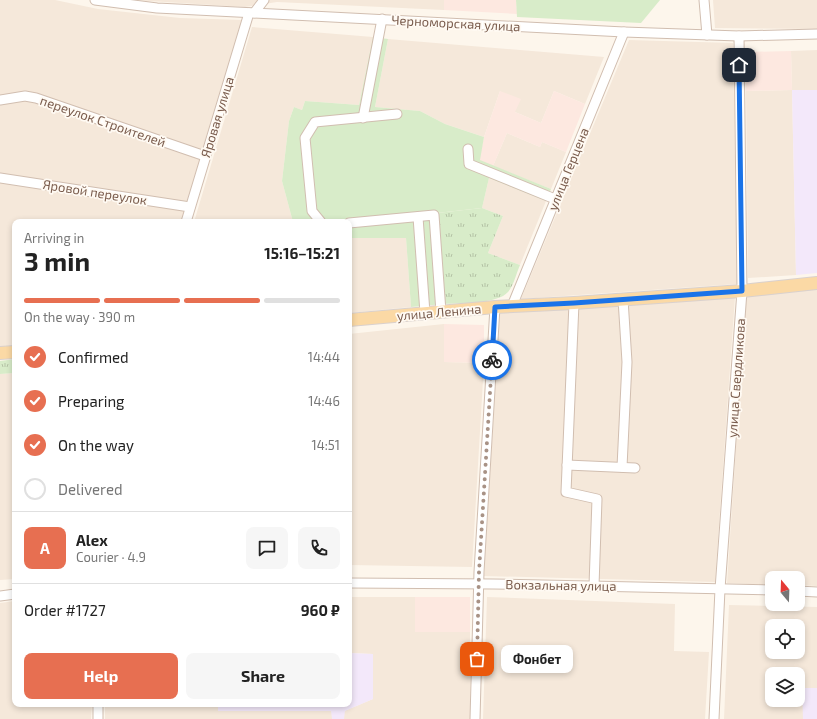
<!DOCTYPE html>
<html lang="en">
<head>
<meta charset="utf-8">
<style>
  :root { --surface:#fff; --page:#f6f6f6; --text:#222; --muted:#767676; --line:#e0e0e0; --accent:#e76f51 }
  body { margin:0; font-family:"Exo 2",sans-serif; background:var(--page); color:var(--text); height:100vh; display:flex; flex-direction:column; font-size:15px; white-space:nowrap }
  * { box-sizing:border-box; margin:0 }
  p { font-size:13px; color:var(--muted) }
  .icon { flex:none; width:22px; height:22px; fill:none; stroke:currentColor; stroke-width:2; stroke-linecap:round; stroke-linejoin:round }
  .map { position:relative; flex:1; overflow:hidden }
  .panel { position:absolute; left:12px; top:219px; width:340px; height:488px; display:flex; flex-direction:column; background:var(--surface); border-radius:8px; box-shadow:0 2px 6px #0003 }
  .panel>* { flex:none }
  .needle { width:26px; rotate:341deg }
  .buttons { position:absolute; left:765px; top:571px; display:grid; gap:8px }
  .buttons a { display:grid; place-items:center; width:40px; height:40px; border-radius:8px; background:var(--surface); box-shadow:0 2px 6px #0003; font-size:20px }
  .pin { position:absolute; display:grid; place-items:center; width:34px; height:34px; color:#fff; margin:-17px; border-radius:8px; box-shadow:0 2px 6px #0006 }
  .courier { position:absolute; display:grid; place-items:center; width:40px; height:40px; margin:-20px; border:3px solid #1a73e8; border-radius:50%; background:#fff; color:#222; box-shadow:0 1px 5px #0007 }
  .bubble { position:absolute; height:28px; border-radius:8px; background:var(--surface); box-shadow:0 2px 6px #0003; font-size:13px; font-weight:700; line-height:28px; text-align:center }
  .head em { font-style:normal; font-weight:700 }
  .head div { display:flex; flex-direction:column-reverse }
  .head { display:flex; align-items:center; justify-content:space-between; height:68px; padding:0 12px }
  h1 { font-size:26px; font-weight:700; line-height:30px }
  .bar { display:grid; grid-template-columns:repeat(4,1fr); gap:6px 4px; align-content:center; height:48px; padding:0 12px }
  .bar i { height:5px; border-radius:3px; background:var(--line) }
  .bar .current { background:var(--accent) }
  .bar p { grid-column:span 4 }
  .line { display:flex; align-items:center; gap:10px; padding:0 12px; border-top:1px solid var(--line) }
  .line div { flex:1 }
  .round { display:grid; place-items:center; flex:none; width:42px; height:42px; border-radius:8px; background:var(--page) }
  ol { padding:0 12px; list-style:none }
  li { display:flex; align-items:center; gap:12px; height:44px }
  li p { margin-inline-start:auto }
  li .icon { padding:4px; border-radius:50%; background:var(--accent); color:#fff; stroke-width:4 }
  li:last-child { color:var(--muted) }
  li i { width:22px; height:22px; border:2px solid var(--line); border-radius:50% }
  .cta { display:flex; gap:8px; margin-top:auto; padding:8px 12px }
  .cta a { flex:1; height:46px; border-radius:8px; background:var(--accent); color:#fff; font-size:16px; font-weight:700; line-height:46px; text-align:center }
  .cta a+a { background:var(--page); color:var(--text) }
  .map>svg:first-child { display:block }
  .residential { fill:#f5e8da; fill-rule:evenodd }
  .commercial { fill:#fde8e0 }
  .education { fill:#f3e8fa }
  .grass { fill:url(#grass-tufts) }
  .pitch { fill:#d8ecc9 }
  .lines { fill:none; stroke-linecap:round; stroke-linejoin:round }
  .minor-casing { stroke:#d1beb0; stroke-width:11 }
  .major-casing { stroke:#dad1cd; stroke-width:14 }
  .minor { stroke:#fff; stroke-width:9 }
  .major { stroke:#fbd9a5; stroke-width:12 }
  .done { stroke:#a89285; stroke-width:4; stroke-dasharray:0 7.2 }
  .route { stroke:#1a73e8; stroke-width:5 }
  .labels { text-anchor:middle; stroke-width:3.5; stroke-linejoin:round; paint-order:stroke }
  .street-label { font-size:13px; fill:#7a5c4d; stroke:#fffaf3 }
</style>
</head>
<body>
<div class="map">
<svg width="817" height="719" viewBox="0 0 817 719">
  <defs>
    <pattern id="grass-tufts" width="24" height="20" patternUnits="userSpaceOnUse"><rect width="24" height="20" fill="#d8ecc9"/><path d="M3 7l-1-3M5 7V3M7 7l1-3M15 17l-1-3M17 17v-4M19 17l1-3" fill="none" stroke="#b4c2a5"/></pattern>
  </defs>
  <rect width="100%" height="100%" fill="#fdf6ec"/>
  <g class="residential">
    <polygon points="0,0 55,0 98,9 180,18 242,20 181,222 15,222 15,346 0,347"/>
    <polygon points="133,0 444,0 444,10 277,2 245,7"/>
    <polygon points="713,0 817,0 817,29 715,28"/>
    <polygon points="252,27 373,37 359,105 305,101 302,110 294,107 289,121 282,181 293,222 194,222"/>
    <polygon points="388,39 604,57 585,104 554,91 541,123 515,112 500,91 484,137 445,124 420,111 375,107"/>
    <polygon points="629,40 733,43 737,284 521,299"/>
    <polygon points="817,50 817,90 792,90 796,275 748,278 746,91 792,90 791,51"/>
    <polygon points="507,133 540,147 542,142 566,152 551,189 493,166"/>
    <polygon points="489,178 546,201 520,265 488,253 503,216 482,208"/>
    <polygon points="349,238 406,238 411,307 349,313"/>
    <polygon points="817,287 817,586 798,585 798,578 772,578 772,585 727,583 746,296"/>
    <polygon points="735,297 715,582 484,576 500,312"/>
    <polygon points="444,324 444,362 484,363 472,567 349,565 349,334"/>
    <polygon points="15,373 15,579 0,580 0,374"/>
    <polygon points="349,597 415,597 415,632 470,632 470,719 344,719 344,711 373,699 373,654 349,653"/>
    <polygon points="487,597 675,604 674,651 709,652 705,719 483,719"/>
    <polygon points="15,601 15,704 92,704 91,719 0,719 0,603"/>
    <path d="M729 605 817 607V688H803V719H724ZM772 626H798V652H772ZM772 674H798V700H772Z"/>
    <polygon points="105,704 218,704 219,711 332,711 332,719 105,719"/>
  </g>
  <g class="commercial">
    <polygon points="444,0 516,0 517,14 444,10"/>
    <polygon points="791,51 792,90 746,91 746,52"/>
    <polygon points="500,91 521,99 515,112 541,123 554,91 585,104 566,152 542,142 540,147 507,133 493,166 479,160 484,137"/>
    <polygon points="444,324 484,325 484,363 444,362"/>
    <rect x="415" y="597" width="55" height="35"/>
  </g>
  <g class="education">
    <polygon points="792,90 817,90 817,273 796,275"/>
    <polygon points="349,653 373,654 373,699 345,711 344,719 332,719 331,711 218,711 218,704 349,704"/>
    <polygon points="802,688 817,688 817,719 803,719"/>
  </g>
  <g class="grass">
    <path d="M482 208 503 216 488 253 520 265C516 274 514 285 508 292 498 304 460 303 444 304L437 213Z"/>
    <polygon points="15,359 15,373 0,374 0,361"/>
  </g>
  <g class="pitch">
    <polygon points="516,0 660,0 641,23 517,17"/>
    <polygon points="373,37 388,39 375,107 420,111 445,124 484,137 480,160 551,189 546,201 489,178 482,208 437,213 444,304 411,307 406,238 349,238 349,222 293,222 282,181 289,121 294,107 302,110 305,101 359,105"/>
  </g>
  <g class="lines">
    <defs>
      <g id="minor">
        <polyline points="95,0 157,8 624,32 739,36 817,34"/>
        <polyline points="704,0 707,35"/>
        <polyline points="254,13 264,0"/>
        <polyline points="0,100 25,96 36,98 205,156"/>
        <polyline points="363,118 382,19"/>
        <polyline points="468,149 469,164 555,199"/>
        <polyline points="0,178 190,207"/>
        <polyline points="418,217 425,313"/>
        <polyline points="186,222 249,13"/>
        <polyline points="321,222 312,211 305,138 315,122 397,114"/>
        <polyline points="349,223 434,215 441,312"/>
        <polyline points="574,303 566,492 597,499 594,586"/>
        <polyline points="512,306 624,32"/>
        <polyline points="567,465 635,468"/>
        <polyline points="622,467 627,362 623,299"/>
        <polyline points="349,583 493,584 772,590"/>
        <polyline points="798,591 817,592"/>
        <polyline points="0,596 15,594"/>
        <polyline points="98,719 98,704"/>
        <polyline points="475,719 479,572 495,307"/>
        <polyline points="714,719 720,589 742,291 739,36"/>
      </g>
      <g id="major">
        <polyline points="349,320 495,307 574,303 742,291 817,283"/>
        <polyline points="0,353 15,352"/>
      </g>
    </defs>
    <use href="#minor" class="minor-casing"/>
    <use href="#major" class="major-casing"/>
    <use href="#minor" class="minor"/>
    <use href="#major" class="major"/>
  </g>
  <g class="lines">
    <polyline class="done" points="477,659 479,572 492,360"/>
    <polyline class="route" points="492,360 495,307 574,303 742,291 739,65"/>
  </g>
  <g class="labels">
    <g class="street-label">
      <text transform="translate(456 23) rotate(3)" y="5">Черноморская улица</text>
      <text transform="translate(217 117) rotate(-73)" y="5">Яровая улица</text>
      <text transform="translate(103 121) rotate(19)" y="5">переулок Строителей</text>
      <text transform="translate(568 169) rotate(-68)" y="5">улица Герцена</text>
      <text transform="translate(95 192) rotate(9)" y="5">Яровой переулок</text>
      <text transform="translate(439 312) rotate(-5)" y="5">улица Ленина</text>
      <text transform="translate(736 378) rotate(-86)" y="5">улица Свердликова</text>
      <text transform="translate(561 585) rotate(1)" y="5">Вокзальная улица</text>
    </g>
  </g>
</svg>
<div class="buttons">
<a><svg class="needle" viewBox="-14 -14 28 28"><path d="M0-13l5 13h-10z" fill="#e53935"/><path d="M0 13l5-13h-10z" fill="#767676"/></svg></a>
<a><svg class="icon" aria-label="locate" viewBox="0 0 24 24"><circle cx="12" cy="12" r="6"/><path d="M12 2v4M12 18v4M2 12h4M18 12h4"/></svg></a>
<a><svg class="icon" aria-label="layers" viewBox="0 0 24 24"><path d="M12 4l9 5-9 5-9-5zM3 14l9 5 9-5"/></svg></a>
</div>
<div class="pin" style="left:477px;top:659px;background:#ea580c"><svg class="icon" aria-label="bag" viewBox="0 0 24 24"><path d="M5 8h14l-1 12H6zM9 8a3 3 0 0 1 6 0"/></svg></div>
<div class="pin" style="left:739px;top:65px;background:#1f2937"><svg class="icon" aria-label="home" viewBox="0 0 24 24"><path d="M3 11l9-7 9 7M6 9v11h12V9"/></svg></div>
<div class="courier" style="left:492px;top:360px"><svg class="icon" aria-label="bike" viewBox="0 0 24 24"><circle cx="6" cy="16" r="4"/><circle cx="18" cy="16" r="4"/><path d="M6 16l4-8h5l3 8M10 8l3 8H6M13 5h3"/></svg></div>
<div class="bubble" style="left:501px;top:645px;width:72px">Фонбет</div>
<section class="panel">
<div class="head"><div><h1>3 min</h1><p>Arriving in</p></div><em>15:16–15:21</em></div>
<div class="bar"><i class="current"></i><i class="current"></i><i class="current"></i><i></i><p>On the way · 390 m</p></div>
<ol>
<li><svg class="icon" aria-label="check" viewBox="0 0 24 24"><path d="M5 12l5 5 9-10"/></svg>Confirmed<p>14:44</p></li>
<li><svg class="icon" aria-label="check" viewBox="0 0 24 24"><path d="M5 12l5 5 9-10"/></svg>Preparing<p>14:46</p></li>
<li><svg class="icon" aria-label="check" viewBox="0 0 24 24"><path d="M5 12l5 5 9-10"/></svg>On the way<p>14:51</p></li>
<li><i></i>Delivered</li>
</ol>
<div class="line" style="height:72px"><b class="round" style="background:var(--accent);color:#fff">A</b><div><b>Alex</b><p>Courier · 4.9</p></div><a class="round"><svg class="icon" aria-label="chat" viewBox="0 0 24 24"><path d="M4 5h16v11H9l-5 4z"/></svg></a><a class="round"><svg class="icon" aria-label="phone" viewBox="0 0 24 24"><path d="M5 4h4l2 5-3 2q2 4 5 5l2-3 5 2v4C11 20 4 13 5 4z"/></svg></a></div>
<div class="line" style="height:52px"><div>Order #1727</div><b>960 ₽</b></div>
<div class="cta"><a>Help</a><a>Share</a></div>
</section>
</div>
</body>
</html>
